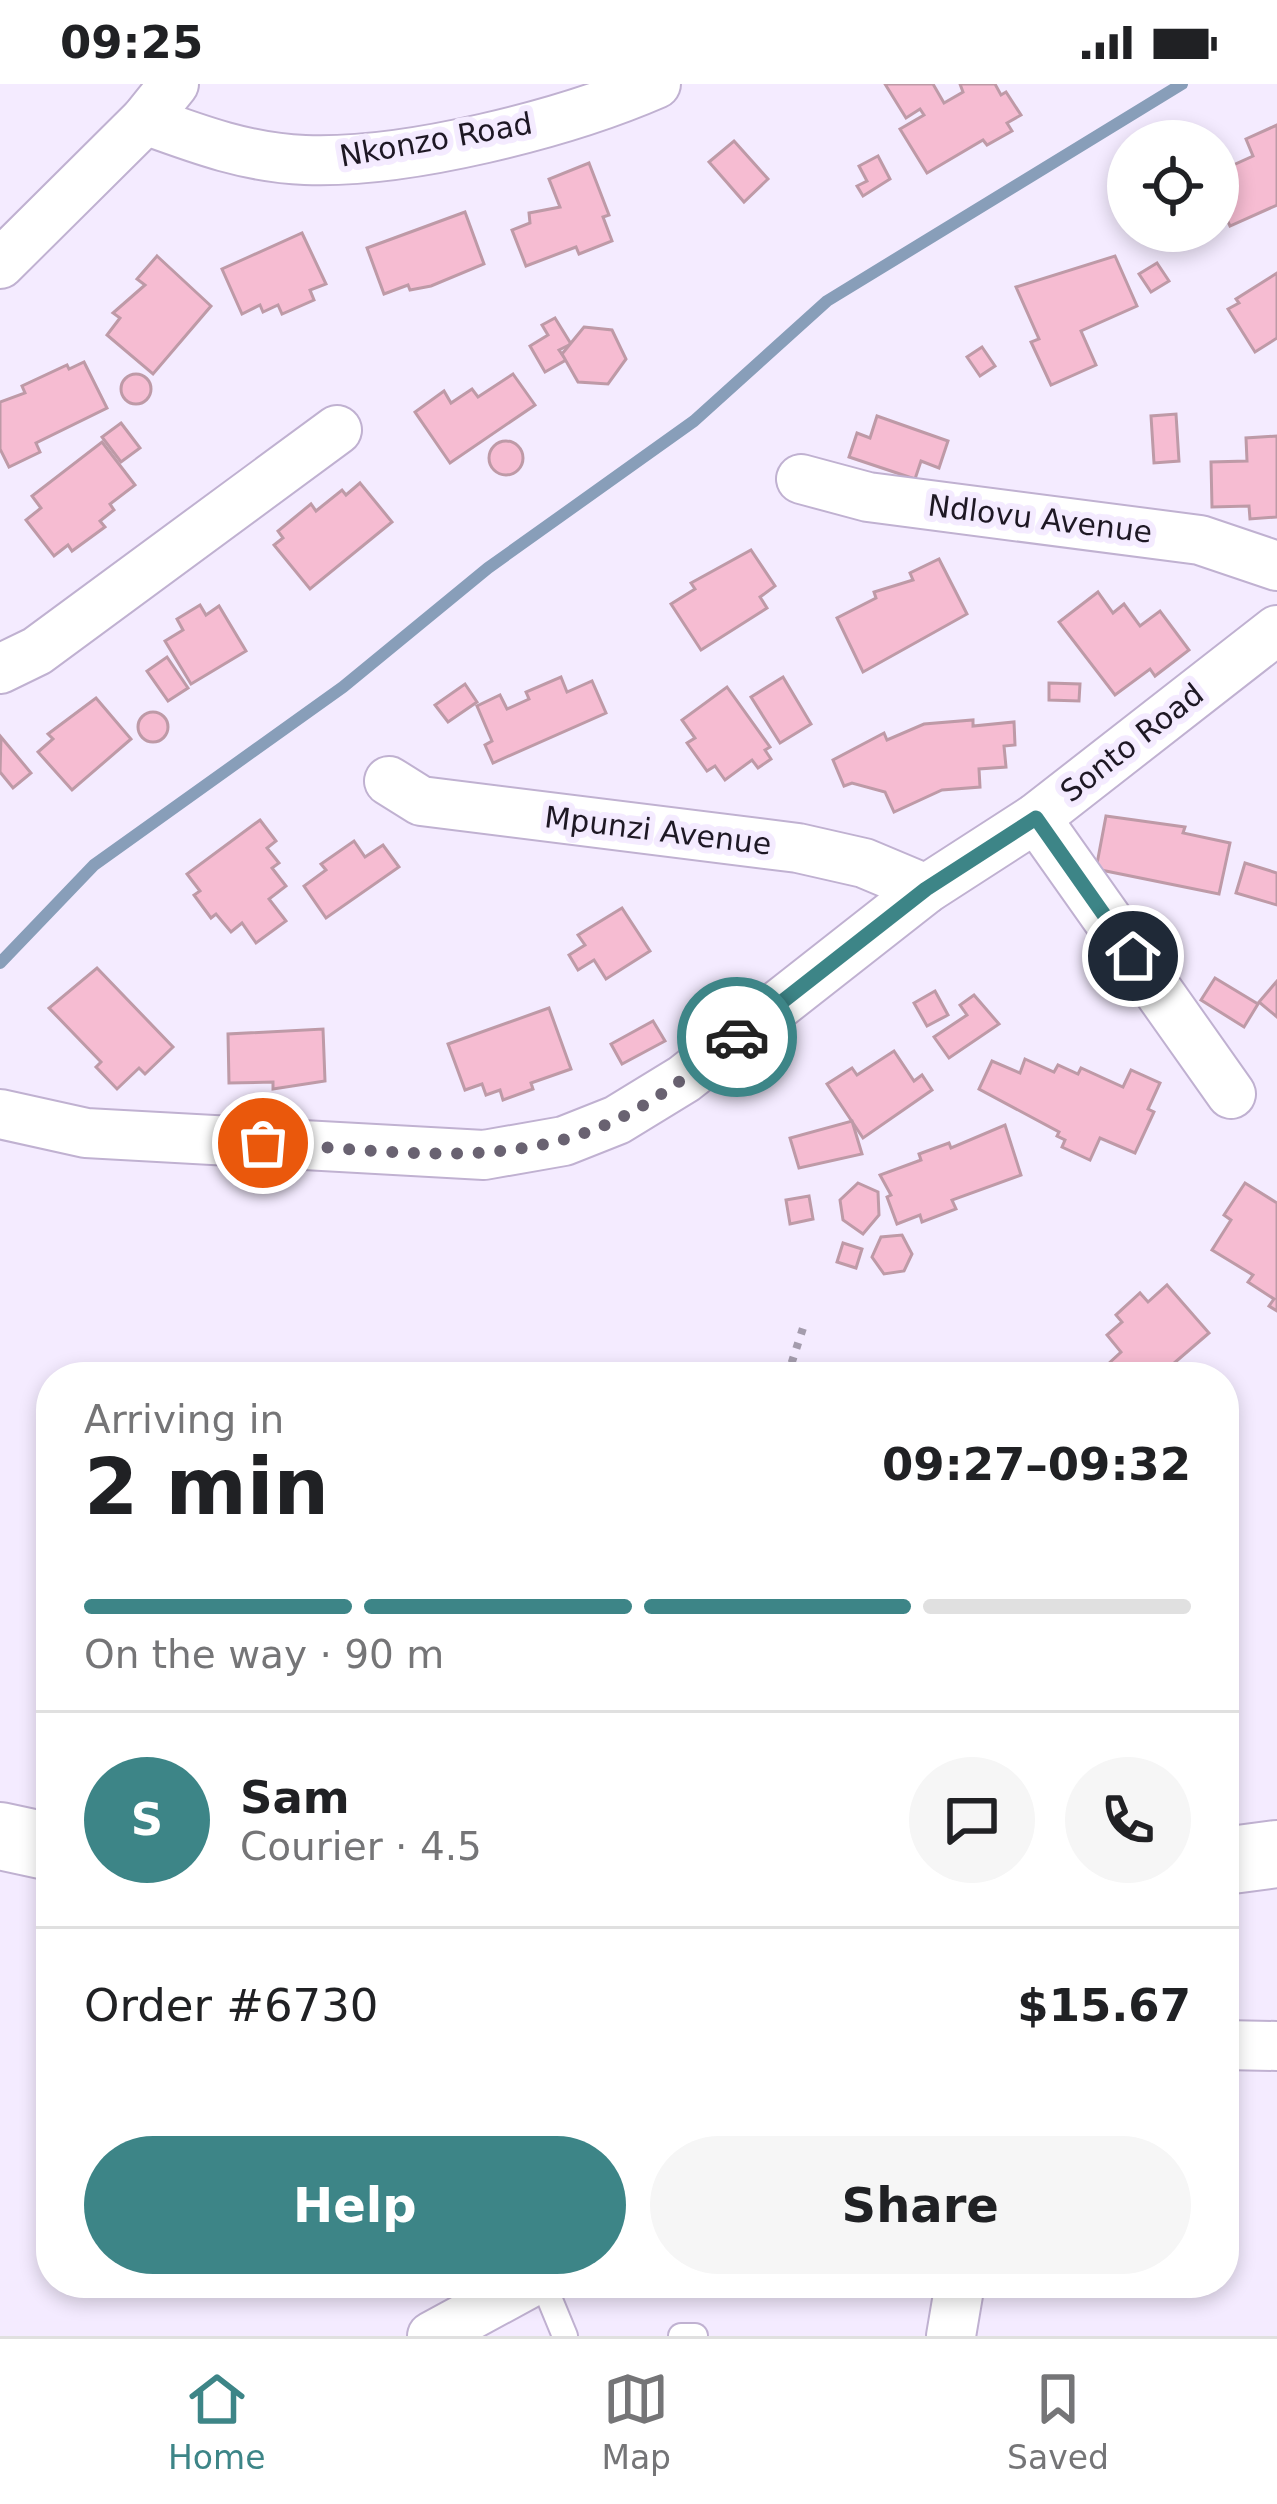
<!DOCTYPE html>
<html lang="en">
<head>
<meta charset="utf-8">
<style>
  :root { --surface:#fff; --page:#f6f6f6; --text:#202124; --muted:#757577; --line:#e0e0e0; --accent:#3d8587 }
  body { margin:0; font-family:"DejaVu Sans",sans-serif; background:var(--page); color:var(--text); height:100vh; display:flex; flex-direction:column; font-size:45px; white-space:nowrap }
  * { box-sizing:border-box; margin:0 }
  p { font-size:39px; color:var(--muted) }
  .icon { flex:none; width:66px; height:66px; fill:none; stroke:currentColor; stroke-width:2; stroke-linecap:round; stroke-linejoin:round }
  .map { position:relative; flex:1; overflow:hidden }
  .side { position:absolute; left:36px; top:1278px; width:1203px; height:936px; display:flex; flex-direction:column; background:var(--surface); border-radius:48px; box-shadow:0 6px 18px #0003 }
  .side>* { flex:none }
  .fabs { position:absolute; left:1107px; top:36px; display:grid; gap:24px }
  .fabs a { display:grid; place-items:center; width:132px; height:132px; border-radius:50%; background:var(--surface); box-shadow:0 6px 18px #0003; font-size:60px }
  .pin { position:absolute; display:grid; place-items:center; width:102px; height:102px; color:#fff; margin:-51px; border:6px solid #fff; border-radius:50%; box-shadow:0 3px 12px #0007 }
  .courier { position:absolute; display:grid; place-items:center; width:120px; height:120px; margin:-60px; border:9px solid #3d8587; border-radius:50%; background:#fff; color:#222; box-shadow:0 3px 15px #0007 }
  .head em { font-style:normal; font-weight:700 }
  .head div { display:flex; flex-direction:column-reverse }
  .head { display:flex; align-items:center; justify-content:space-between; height:204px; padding:0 48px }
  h1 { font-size:78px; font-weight:700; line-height:90px }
  .bar { display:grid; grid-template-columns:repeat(4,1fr); gap:18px 12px; align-content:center; height:144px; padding:0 48px }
  .bar i { height:15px; border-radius:9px; background:var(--line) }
  .bar .current { background:var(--accent) }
  .bar p { grid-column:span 4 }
  .line { display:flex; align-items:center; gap:30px; padding:0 48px; border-top:3px solid var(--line) }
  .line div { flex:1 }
  .round { display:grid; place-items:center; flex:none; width:126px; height:126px; border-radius:63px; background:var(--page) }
  .cta { display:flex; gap:24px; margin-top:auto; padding:24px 48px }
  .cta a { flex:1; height:138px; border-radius:72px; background:var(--accent); color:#fff; font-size:48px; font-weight:700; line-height:138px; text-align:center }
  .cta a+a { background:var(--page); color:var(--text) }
  .status { display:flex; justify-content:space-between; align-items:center; height:84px; padding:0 60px; background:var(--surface); direction:ltr }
  .status svg { height:33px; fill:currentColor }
  .dock { display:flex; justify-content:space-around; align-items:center; height:168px; border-top:3px solid var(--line); background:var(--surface); font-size:33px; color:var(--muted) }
  .dock a { display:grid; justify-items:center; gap:6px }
  .dock .current { color:var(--accent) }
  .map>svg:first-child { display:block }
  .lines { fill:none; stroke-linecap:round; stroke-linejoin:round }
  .stream { stroke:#889eb9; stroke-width:12 }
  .building { fill:#f6bcd2; stroke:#be9aa7; stroke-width:3 }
  .lane-casing { stroke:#c0b1d1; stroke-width:28 }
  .street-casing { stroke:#c0b1d1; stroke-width:52 }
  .highway-casing { stroke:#c0b1d1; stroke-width:70 }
  .path { stroke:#a49cad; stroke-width:8; stroke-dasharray:6 9; stroke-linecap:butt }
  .lane { stroke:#fff; stroke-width:24 }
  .street { stroke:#fff; stroke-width:48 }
  .highway { stroke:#fff; stroke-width:66 }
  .done { stroke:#696271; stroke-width:12; stroke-dasharray:0 21.6 }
  .route { stroke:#3d8587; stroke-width:15 }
  .labels { text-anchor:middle; stroke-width:12; stroke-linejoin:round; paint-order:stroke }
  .street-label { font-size:30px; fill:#1e1824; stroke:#f4ebff }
</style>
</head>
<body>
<div class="status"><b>09:25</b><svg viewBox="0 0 49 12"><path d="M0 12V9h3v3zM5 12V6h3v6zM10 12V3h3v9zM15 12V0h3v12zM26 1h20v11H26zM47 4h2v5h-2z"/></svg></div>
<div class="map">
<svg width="1277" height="2252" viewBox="0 0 1277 2252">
  <rect width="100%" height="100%" fill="#f4ebff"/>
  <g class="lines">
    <polyline class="stream" points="0,879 94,781 343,603 488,484 694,337 827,217 1182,0"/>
  </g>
  <g class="building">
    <polygon points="885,0 933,0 944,19 963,8 960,0 995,0 1001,11 1006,8 1021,31 1007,39 1012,47 987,61 983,56 927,89 900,45 924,31 920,25 906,34"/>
    <polygon points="1277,41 1277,121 1230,142 1218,116 1218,88 1253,72 1246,55"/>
    <polygon points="734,57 768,95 744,118 709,78"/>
    <polygon points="878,72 890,95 863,112 857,102 867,97 859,82"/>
    <polygon points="589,79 609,131 603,133 612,157 579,170 576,163 526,182 512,146 530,139 529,129 560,123 549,95"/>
    <polygon points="465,128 484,180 431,202 410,206 408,201 384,210 367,164"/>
    <polygon points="302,149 326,200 310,206 314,216 282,230 278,221 263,228 260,221 242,230 222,185"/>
    <polygon points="157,172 211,222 153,290 107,251 120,234 113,229 145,201 137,195"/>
    <polygon points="1115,172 1137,222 1081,247 1096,281 1051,301 1031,258 1039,255 1016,203"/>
    <polygon points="1157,179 1169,197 1151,208 1139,190"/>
    <polygon points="1277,189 1277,254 1255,268 1228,225 1239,219 1236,215"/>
    <polygon points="555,234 571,260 559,266 566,276 545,288 530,262 548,251 542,241"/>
    <polygon points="584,243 612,246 626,275 608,300 578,298 562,270"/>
    <polygon points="982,263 995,282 980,292 967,273"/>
    <polygon points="84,278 107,324 36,359 40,368 9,383 0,365 0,318 25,309 22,302 67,281 69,285"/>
    <polygon points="513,290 535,321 450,379 415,328 444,307 451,319 472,305 478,313"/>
    <circle cx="136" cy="305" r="15"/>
    <polygon points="1176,330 1179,377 1154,379 1151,332"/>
    <polygon points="877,332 948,357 939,384 921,377 915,395 849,373 857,349 870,354"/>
    <polygon points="121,339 140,364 121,378 102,353"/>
    <polygon points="1277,352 1277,433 1250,435 1249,422 1212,423 1211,378 1247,377 1246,354"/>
    <circle cx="506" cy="374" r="17"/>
    <polygon points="102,358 135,401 110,420 114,426 100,437 105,443 72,467 68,461 54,472 26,436 41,424 32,412"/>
    <polygon points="360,399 392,438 310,505 274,461 283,454 278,447 311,420 316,427 342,406 346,411"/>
    <polygon points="751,466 775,502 760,513 767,524 701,566 671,520 695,505 691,499"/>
    <polygon points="939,475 967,530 863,588 837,534 876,514 874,508 913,496 910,489"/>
    <polygon points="1098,508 1113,529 1124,520 1140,542 1160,527 1189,566 1155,592 1150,585 1115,611 1059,538"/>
    <polygon points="200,521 206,531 219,522 246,567 191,600 165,557 183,546 177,535"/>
    <polygon points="167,573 188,604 168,617 147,587"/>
    <polygon points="561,593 567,608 592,597 606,629 493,679 485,661 492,657 477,622 500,611 507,625 529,615 526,608"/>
    <polygon points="783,593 811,640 780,659 751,613"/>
    <polygon points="1049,599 1080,600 1079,617 1049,616"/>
    <polygon points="465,600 477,618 448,638 435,621"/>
    <polygon points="727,603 770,663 765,666 771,675 758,684 752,676 725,696 715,682 707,687 687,659 695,654 682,636"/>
    <polygon points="96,614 131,655 72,706 38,668 53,655 48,650"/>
    <circle cx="153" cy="643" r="15"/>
    <polygon points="973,636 973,642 1014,638 1015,661 1004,662 1006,683 979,685 980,703 942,706 894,728 885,708 852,699 844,702 833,676 884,649 887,656 924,640"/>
    <polygon points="1,653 31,689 13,704 0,688"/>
    <polygon points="1106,732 1185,743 1183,749 1230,759 1219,810 1096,785"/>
    <polygon points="260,736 276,757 267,764 279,779 272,784 286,802 269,815 286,837 256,859 242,839 231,848 216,830 211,834 194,811 200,807 187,790"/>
    <polygon points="354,757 365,773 383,761 399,783 326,834 304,802 326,786 321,780"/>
    <polygon points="1245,779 1277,789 1277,821 1236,809"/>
    <polygon points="622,824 650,867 606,895 594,876 578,886 569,871 585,861 578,851"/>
    <polygon points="97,884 173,963 145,990 139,984 117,1005 96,983 101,978 49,924"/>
    <polygon points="1215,894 1258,920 1244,943 1201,916"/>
    <polygon points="1277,897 1277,933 1259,918"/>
    <polygon points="935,907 948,931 927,942 914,919"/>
    <polygon points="974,911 999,940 949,974 934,953 967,931 960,921"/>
    <polygon points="549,924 571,985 531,999 533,1005 503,1016 500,1006 486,1011 482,1000 465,1006 448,960"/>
    <polygon points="653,937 665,957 622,980 611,960"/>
    <polygon points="323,945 325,997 273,1005 273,998 229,999 228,950"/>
    <polygon points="894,967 914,997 922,991 932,1006 863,1054 827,1000 852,984 857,991"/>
    <polygon points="1025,975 1054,988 1058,981 1078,990 1081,984 1123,1003 1131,986 1160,999 1148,1025 1154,1028 1135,1069 1100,1054 1090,1076 1062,1063 1065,1056 1057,1052 1059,1048 979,1005 992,977 1020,989"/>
    <polygon points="852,1037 862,1070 799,1084 790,1054"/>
    <polygon points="1005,1041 1021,1091 952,1116 956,1125 922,1138 920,1131 897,1140 887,1113 891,1111 880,1091 921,1076 919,1070 949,1059 951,1064"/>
    <polygon points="858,1099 878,1108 879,1131 863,1150 843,1136 840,1116"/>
    <polygon points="1245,1099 1277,1119 1277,1227 1269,1222 1274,1215 1248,1198 1253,1191 1212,1166 1231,1136 1224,1131"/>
    <polygon points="809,1112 813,1135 790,1140 786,1116"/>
    <polygon points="902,1151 912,1170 904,1187 884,1190 872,1173 881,1153"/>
    <polygon points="843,1159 862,1165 856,1184 837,1178"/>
    <polygon points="1167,1201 1209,1249 1158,1293 1118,1293 1107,1281 1121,1268 1107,1251 1122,1238 1116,1231 1140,1209 1148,1218"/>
  </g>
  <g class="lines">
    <defs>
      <g id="lane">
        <polyline points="543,2199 565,2252"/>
        <polyline points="681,2252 695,2252"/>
      </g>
      <g id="street">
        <path d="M145 36C197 55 248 74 305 76 406 80 564 40 656 0"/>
        <polyline points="0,180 145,36 174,0"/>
        <polyline points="801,395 868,413 1200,456 1277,482"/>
        <polyline points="0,585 37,567 337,346"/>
        <polyline points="389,697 421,717 798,764 864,779 926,805"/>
        <polyline points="1036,734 1231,1010"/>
        <polyline points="0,1030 86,1049 484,1071 564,1057 617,1036 684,995 926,805 1036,734 1277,546"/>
        <polyline points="1224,1961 1277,1962"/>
        <polyline points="432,2252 530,2199"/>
        <polyline points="951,2252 960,2199"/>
      </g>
      <g id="highway">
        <polyline points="0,1752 51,1763"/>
        <polyline points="1224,1777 1277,1770"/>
      </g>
    </defs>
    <use href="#lane" class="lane-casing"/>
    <use href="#street" class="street-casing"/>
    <use href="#highway" class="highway-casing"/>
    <polyline class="path" points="787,1293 805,1238"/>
    <use href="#lane" class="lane"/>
    <use href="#street" class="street"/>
    <use href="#highway" class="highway"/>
  </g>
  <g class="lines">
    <path class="done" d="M263 1059C379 1065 507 1089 616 1036 660 1015 699 983 737 953"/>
    <polyline class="route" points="737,953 926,805 1036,734 1133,872"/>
  </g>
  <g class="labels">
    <g class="street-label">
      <text transform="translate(436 56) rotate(-10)" y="10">Nkonzo Road</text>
      <text transform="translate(1040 435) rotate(7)" y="10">Ndlovu Avenue</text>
      <text transform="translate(1132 659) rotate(-38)" y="10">Sonto Road</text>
      <text transform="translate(658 747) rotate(7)" y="10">Mpunzi Avenue</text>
    </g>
  </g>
</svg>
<div class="fabs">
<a><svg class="icon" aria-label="locate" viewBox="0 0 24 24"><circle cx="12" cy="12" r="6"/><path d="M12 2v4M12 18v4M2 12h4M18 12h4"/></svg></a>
</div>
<div class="pin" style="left:263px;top:1059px;background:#ea580c"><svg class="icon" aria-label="bag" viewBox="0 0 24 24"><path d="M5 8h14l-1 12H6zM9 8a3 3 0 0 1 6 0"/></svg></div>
<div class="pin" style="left:1133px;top:872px;background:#1f2937"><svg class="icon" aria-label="home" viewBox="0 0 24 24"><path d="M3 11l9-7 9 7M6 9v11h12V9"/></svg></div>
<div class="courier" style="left:737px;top:953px"><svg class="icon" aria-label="car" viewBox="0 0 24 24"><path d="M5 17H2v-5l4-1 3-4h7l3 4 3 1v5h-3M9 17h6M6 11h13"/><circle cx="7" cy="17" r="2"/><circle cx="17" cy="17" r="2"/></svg></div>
<section class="side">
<div class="head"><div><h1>2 min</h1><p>Arriving in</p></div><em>09:27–09:32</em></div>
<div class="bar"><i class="current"></i><i class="current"></i><i class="current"></i><i></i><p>On the way · 90 m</p></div>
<div class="line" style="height:216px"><b class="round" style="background:var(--accent);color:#fff">S</b><div><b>Sam</b><p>Courier · 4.5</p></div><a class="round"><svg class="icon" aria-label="chat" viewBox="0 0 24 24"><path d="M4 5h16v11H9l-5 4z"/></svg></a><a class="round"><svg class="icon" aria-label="phone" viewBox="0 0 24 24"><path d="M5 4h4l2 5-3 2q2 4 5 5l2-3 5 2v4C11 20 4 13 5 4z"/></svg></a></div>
<div class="line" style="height:156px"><div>Order #6730</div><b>$15.67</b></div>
<div class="cta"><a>Help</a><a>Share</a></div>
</section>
</div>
<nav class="dock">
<a class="current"><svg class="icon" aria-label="home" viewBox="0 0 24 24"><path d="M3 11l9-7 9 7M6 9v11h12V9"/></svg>Home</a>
<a><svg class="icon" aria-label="map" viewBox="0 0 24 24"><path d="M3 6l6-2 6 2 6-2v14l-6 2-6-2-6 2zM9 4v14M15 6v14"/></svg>Map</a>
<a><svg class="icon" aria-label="saved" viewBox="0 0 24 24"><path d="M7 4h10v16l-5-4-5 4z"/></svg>Saved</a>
</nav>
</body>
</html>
